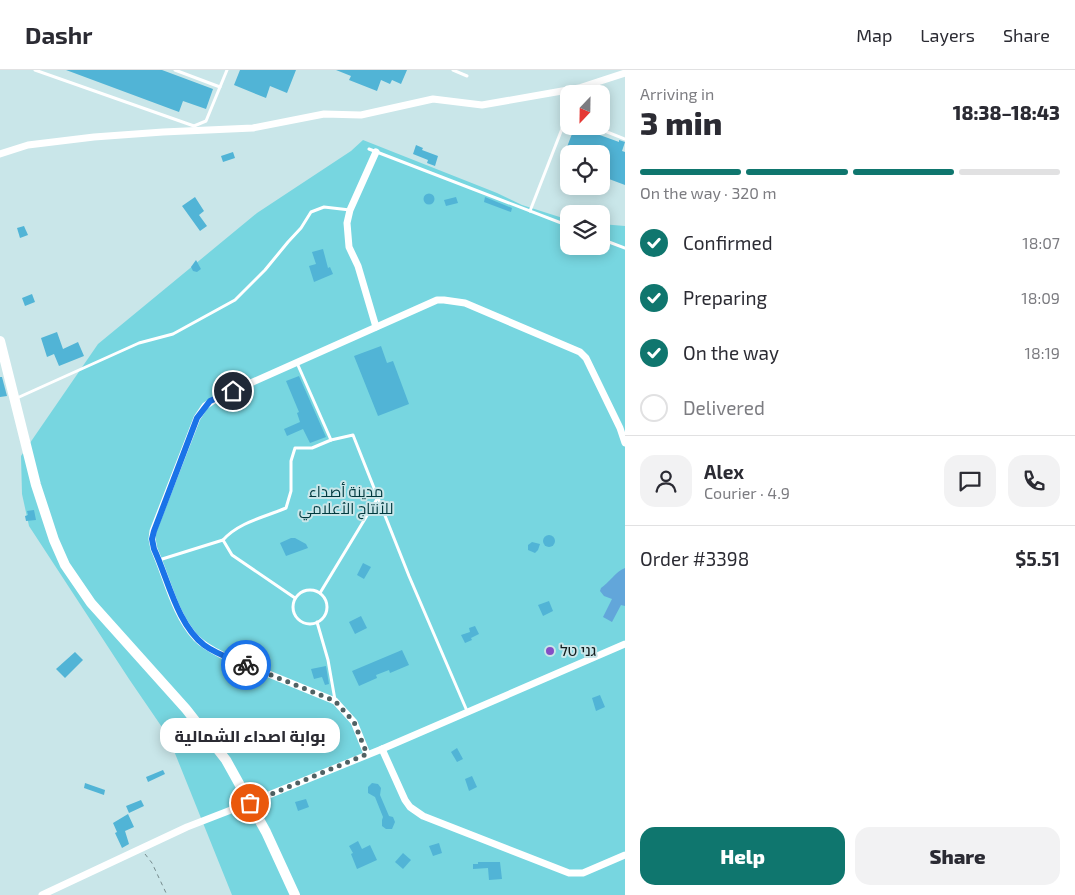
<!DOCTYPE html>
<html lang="en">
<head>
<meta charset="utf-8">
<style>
  :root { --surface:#fff; --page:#f2f2f3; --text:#2b2b33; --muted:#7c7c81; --line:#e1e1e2; --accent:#0f766e }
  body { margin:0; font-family:"Exo 2",Cairo,"Noto Sans Hebrew",sans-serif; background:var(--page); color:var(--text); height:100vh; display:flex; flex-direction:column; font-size:19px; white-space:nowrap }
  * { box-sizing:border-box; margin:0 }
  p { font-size:16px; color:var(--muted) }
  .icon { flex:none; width:28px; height:28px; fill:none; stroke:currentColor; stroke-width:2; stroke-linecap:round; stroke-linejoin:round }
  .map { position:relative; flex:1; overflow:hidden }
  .side { display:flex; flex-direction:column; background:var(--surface); width:450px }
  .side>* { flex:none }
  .needle { width:32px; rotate:202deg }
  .controls { position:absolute; left:560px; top:15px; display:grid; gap:10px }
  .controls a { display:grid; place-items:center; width:50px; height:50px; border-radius:10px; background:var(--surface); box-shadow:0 2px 12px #0003; font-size:25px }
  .pin { position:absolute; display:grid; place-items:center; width:42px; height:42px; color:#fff; margin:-21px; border:2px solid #fff; border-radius:50%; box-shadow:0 1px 5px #0007 }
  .courier { position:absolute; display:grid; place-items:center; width:50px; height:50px; margin:-25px; border:4px solid #1a73e8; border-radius:50%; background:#fff; color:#222; box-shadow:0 1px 6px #0007 }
  .bubble { position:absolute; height:35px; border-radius:15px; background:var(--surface); box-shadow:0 2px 12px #0003; font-size:16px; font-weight:800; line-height:35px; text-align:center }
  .headline em { font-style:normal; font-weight:800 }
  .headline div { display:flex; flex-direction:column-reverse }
  .headline { display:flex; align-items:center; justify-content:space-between; height:85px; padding:0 15px }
  h1 { font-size:32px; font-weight:800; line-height:38px }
  .bar { display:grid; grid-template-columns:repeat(4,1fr); gap:8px 5px; align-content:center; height:60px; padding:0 15px }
  .bar i { height:6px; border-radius:4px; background:var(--line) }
  .bar .active { background:var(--accent) }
  .bar p { grid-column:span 4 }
  .line { display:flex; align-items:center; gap:12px; padding:0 15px; border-top:1px solid var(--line) }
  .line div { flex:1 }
  .round { display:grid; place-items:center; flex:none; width:52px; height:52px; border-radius:15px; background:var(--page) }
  ol { padding:0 15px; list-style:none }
  li { display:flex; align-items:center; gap:15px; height:55px }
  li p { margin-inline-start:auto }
  li .icon { padding:5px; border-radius:50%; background:var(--accent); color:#fff; stroke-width:4 }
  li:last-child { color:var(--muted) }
  li i { width:28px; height:28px; border:2px solid var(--line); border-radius:50% }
  .action { display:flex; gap:10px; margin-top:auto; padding:10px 15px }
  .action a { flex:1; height:58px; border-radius:15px; background:var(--accent); color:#fff; font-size:20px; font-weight:800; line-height:58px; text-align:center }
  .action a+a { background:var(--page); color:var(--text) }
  header { display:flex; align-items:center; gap:30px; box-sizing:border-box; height:70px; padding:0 25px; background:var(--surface); border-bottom:1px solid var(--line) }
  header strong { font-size:24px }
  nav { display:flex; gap:28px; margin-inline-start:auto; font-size:18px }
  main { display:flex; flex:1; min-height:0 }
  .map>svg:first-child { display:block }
  .green { fill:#77d6e0 }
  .water { fill:#62a6da }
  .building { fill:#51b4d6 }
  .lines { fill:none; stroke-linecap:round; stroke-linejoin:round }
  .path { stroke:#758a8c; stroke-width:1; stroke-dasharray:4 4; stroke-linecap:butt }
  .service { stroke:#fff; stroke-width:3 }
  .minor { stroke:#fff; stroke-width:7 }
  .secondary { stroke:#fff; stroke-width:10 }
  .done { stroke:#506163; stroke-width:5; stroke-dasharray:0 9 }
  .route { stroke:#1a73e8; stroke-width:6 }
  .poi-dot { fill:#844ec5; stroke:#c9e6e9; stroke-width:2 }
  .labels { text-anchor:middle; stroke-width:4; stroke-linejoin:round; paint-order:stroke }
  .park-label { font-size:15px; fill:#01393e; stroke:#c9e6e9 }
  .poi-label { font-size:15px; fill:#0f1a1b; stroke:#c9e6e9; text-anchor:start }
</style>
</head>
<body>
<header>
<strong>Dashr</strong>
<nav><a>Map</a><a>Layers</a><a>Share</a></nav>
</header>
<main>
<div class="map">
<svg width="625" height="825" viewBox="0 0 625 825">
  <rect width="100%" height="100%" fill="#c9e6e9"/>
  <polygon class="green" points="363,70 497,123 522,135 569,150 569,176 601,176 601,154 625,156 625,825 232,825 168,666 129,609 29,456 22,424 21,386 98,274 257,143 351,81"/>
  <path class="water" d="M625 498V536L621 535 612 552 603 547 612 529 604 526 600 521 601 518C609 513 615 502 625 498Z"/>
  <g class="building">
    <polygon points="66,0 162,0 213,19 206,39 183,31 179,42"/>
    <polygon points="240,0 296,0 287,23 270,16 266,28 234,15"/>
    <polygon points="336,0 407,0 401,14 392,10 390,14 381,10 377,21 349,10 351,6"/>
    <polygon points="575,56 619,72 619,70 625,72 622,81 625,82 625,115 601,106 601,84 569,84 569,93 562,90"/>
    <polygon points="416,75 423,78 422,80 438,86 435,96 427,93 428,90 413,84"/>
    <polygon points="233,82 235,88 223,92 221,86"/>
    <circle cx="429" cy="129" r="5.5"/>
    <polygon points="195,127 204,141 199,145 207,156 200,161 182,136"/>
    <polygon points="456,127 458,133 446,136 444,130"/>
    <polygon points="485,127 512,138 511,142 484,132"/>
    <polygon points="24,156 28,165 20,168 17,158"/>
    <polygon points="323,179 328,198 330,197 333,204 314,212 309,196 316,194 312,182"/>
    <polygon points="196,190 201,199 197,202 193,201 191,197"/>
    <polygon points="32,224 35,232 25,236 22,228"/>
    <polygon points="57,262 63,279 78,272 84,286 59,296 54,284 47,287 41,268"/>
    <polygon points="381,276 387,293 393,291 409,334 378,346 354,286"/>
    <polygon points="299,306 326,367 310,373 303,359 287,366 284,359 300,352 297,343 299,342 286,311"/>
    <polygon points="0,307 2,307 7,326 0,327"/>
    <polygon points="34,440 36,450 26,451 25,446 28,445 27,441"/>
    <circle cx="549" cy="471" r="6"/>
    <polygon points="291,468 295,468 306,474 308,478 286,486 280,473"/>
    <polygon points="532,472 540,474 538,480 535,483 528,480 528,475"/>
    <polygon points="363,493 371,497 364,509 357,505"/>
    <polygon points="549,531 553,541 543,546 538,535"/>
    <polygon points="361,546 367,558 355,564 349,552"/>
    <polygon points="475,556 479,564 471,568 472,570 465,573 461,565 470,562 469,558"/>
    <polygon points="402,580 409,595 390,603 389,600 376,605 377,608 359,616 352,601"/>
    <polygon points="75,582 83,590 65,608 56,599"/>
    <polygon points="326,596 329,614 325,615 322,607 314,609 311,599"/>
    <polygon points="600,625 605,637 596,641 592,628"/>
    <polygon points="457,678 463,689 457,692 451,682"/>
    <polygon points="163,700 165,704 148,712 146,707"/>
    <polygon points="472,706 477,717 469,721 465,709"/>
    <polygon points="85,713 105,720 104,725 84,718"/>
    <polygon points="372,713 378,714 381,718 380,725 389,746 393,747 395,752 392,759 386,759 382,756 382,750 383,747 375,727 368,723 368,717"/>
    <polygon points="306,729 309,737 298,741 295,732"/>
    <polygon points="141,730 144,736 129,743 126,736"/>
    <polygon points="128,744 134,757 125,761 129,774 122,778 115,763 117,762 113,753"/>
    <polygon points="358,771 362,779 370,775 377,790 357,799 351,784 353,783 349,776"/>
    <polygon points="439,773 442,783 433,786 429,776"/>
    <polygon points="403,783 411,790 403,799 395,792"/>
    <polygon points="478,792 500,792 502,809 489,810 488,798 473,799 473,794 478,794"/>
  </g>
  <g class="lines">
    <polyline class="path" points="145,784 152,793 167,825"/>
    <g class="service">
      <polyline points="35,0 194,56 206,51 227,0"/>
      <polyline points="175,0 220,17"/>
      <polyline points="453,0 467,6"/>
      <polyline points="592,56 625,69"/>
      <polyline points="369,79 569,156"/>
      <polyline points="530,141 567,46 569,47"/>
      <polyline points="601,169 625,178"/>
      <polyline points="297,293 331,370 353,365 409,506 467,641"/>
      <polyline points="17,328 139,273 173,264 235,230 265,200 288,172 301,158 311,142 324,137 350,140"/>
      <path d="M223 470C239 452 265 447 286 438L291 421V391L295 378H312L331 370"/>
      <polyline points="159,490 223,470 232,485 295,528"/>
      <circle cx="310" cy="537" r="17"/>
      <polyline points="320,523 377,429"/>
      <polyline points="317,552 328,590 335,630"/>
    </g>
    <g class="minor">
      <polyline points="376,82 350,140 347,153 349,177 358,196 376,257"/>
      <polyline points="0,84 28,75 94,67 163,62 253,58 324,44 361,45 433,29 482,35 579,18 625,3"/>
      <polyline points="382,679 405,730 410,737 423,746 569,803 583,803 625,785"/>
      <path d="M367 684 354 652 335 631 222 585C212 580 203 575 196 568 174 544 167 508 154 479L152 469 153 461 197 348 205 336 217 328 437 230H444L465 233 580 282 586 288 620 358 625 373"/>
      <polyline points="42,825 187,757 249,733 382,679 625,574"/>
    </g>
    <polyline class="secondary" points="0,271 36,415 54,470 65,495 91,533 186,639 226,690 266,762 295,825"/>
  </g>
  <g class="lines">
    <polyline class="done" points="246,595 335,631 354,652 367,684 250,733"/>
    <path class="route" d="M233 321 210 331 197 348 154 461 152 469 154 479C168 509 177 554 204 575 216 584 232 589 246 595"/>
  </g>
  <circle class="poi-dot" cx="550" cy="581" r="5"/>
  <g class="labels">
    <g class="park-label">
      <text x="346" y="427">مدينة أصداء<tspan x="346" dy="17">للأنتاج الأعلامي</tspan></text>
    </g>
    <g class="poi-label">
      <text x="560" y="586">גני טל</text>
    </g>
  </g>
</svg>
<div class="controls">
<a><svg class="needle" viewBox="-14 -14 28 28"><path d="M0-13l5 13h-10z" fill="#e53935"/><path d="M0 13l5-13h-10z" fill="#7c7c81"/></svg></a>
<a><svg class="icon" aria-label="locate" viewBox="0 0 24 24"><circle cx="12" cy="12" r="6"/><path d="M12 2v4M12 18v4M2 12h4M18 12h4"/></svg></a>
<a><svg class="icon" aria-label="layers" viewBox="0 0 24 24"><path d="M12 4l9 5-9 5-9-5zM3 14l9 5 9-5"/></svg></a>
</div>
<div class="pin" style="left:250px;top:733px;background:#ea580c"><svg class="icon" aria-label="bag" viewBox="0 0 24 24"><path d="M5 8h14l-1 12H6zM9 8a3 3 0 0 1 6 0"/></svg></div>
<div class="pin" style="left:233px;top:321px;background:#1f2937"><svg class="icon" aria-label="home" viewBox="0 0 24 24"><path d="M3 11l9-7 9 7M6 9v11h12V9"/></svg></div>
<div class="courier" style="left:246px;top:595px"><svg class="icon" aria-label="bike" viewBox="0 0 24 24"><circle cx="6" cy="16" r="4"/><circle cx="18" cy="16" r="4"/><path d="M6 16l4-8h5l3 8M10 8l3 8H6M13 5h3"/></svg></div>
<div class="bubble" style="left:160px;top:648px;width:180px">بوابة اصداء الشمالية</div>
</div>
<section class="side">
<div class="headline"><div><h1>3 min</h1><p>Arriving in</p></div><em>18:38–18:43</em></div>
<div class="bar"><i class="active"></i><i class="active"></i><i class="active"></i><i></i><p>On the way · 320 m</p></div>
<ol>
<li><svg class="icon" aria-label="check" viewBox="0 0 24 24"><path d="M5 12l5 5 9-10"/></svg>Confirmed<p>18:07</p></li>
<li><svg class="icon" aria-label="check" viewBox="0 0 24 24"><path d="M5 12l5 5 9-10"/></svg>Preparing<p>18:09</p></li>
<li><svg class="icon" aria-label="check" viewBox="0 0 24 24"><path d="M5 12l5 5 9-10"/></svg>On the way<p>18:19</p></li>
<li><i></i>Delivered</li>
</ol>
<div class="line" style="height:90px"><a class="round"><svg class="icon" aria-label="person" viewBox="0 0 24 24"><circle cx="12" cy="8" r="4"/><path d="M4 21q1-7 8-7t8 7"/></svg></a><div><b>Alex</b><p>Courier · 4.9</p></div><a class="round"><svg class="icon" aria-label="chat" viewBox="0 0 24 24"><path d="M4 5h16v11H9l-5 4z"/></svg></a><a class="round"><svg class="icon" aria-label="phone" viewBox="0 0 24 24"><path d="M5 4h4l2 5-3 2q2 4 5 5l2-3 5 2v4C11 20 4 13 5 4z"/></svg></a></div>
<div class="line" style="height:65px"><div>Order #3398</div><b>$5.51</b></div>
<div class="action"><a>Help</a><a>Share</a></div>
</section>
</main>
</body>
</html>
